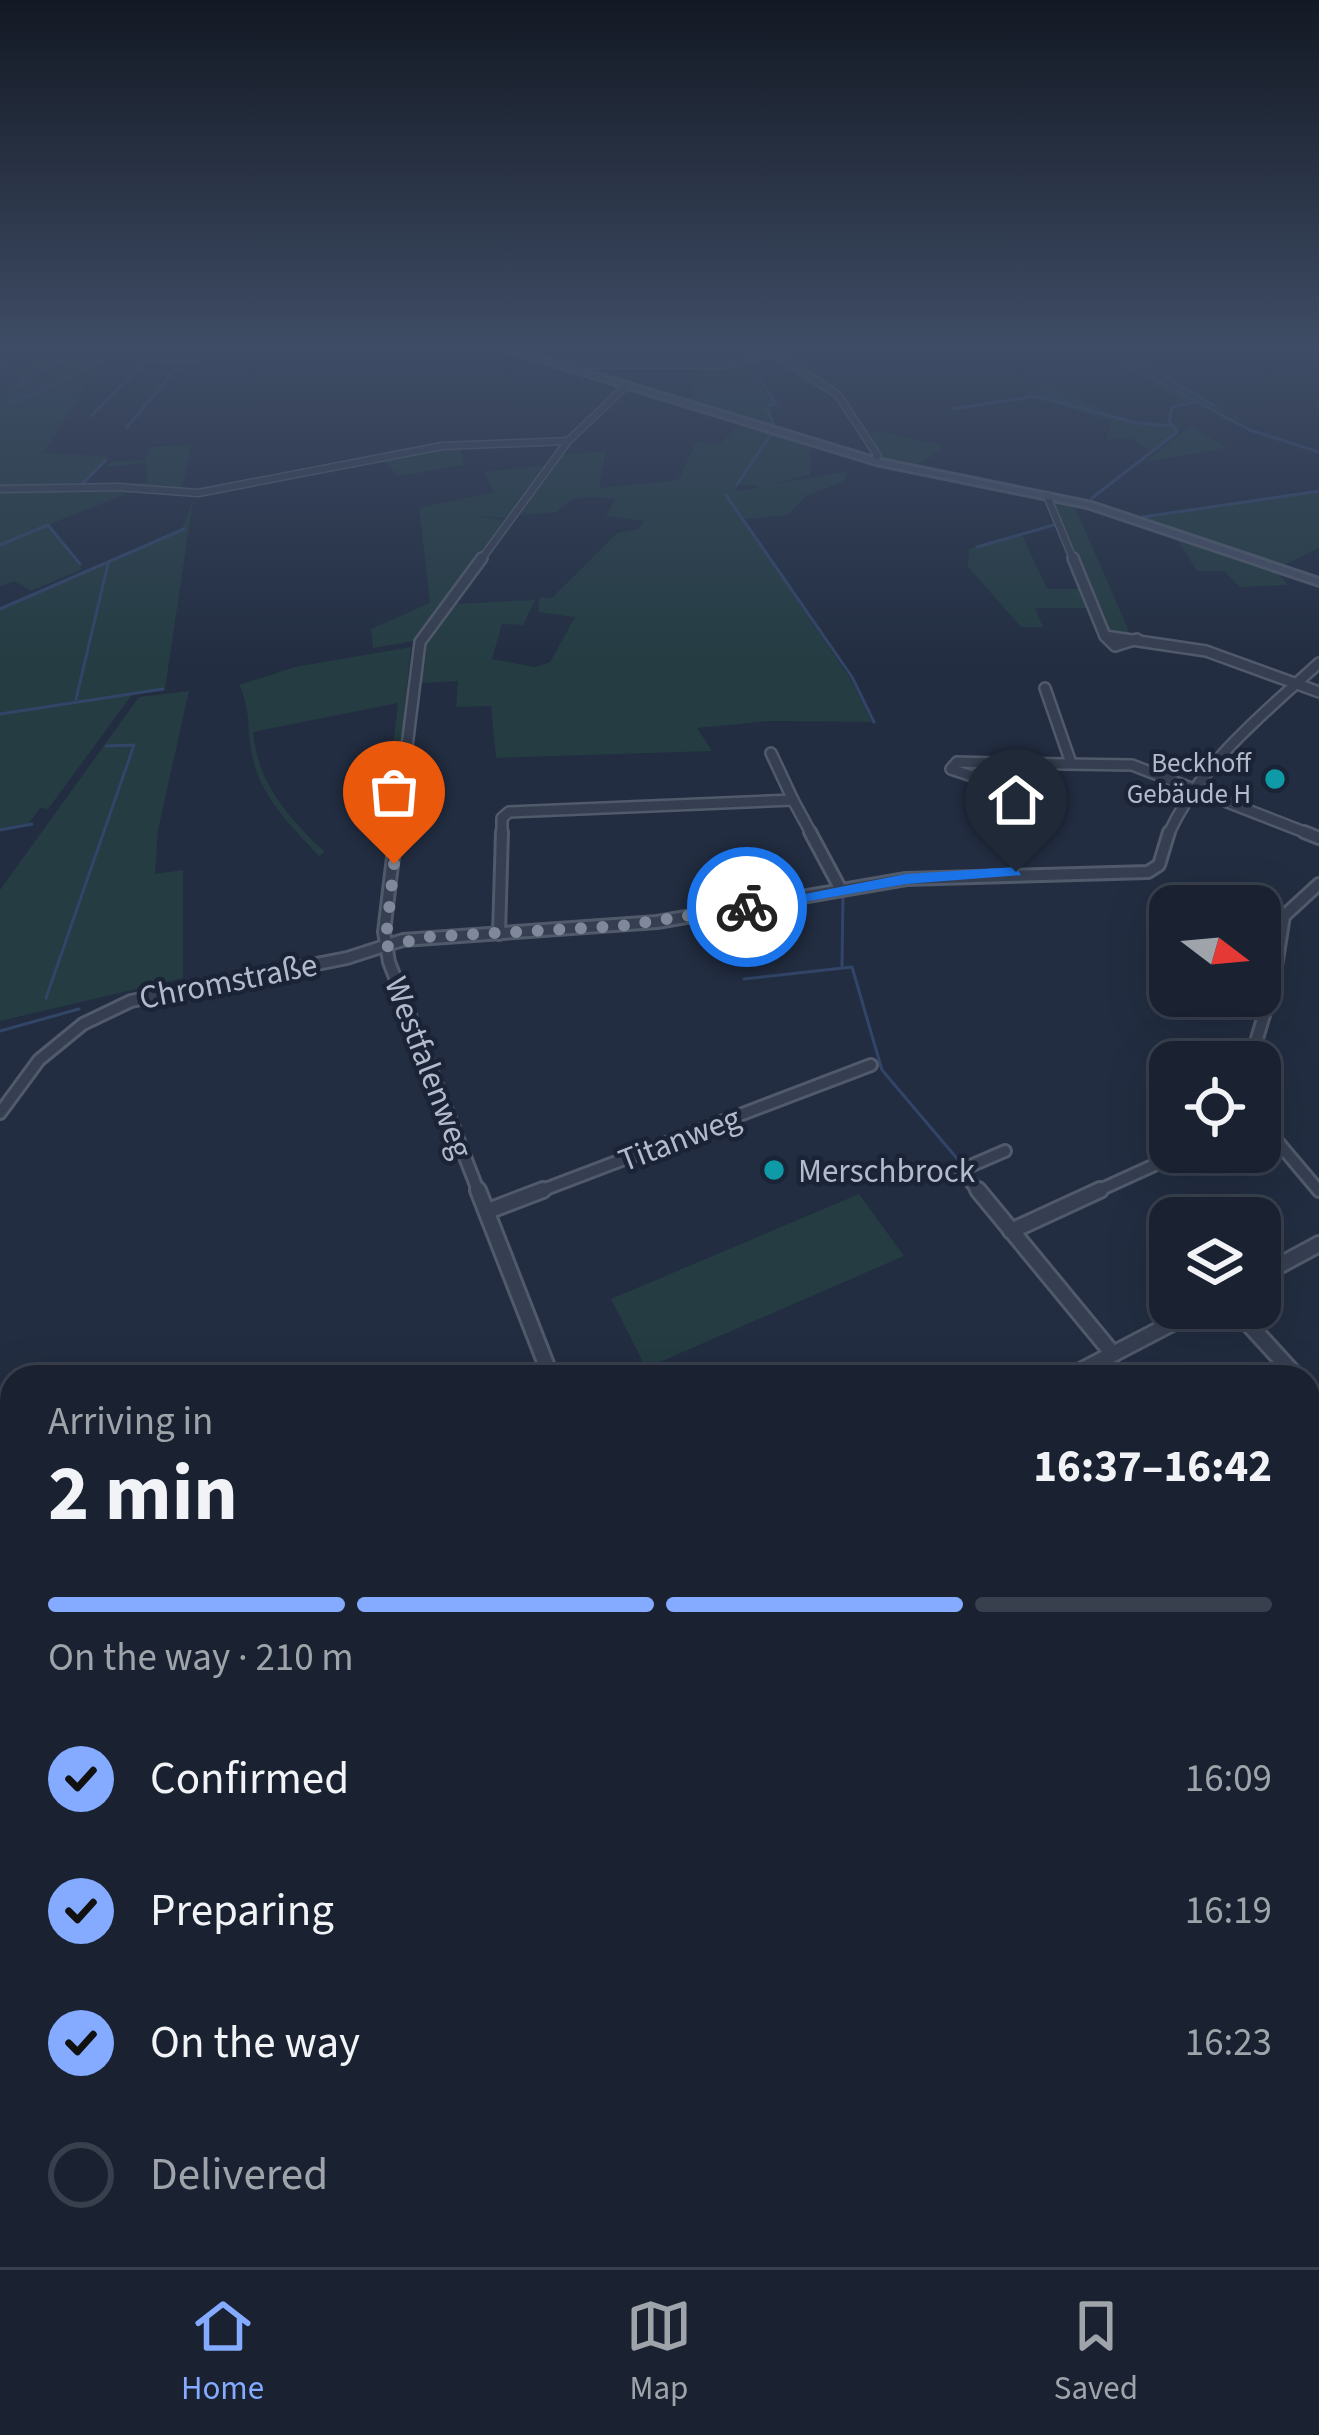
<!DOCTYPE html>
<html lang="en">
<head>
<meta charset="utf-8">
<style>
  :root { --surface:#1a2231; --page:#232a39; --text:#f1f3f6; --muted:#9fa4ab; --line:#383f4d; --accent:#84abff }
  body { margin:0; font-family:"Source Sans 3",sans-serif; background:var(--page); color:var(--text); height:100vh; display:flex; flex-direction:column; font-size:45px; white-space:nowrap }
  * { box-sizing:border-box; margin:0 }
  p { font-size:39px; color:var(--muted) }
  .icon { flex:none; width:66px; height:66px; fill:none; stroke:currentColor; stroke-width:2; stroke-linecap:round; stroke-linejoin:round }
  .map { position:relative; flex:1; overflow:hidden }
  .side { position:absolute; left:0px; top:1365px; width:1320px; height:903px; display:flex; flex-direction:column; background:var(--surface); border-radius:36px 36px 0 0; box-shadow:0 12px 48px #0002,0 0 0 3px var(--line) }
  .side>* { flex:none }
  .needle { width:78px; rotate:106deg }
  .controls { position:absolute; left:1149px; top:885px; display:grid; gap:24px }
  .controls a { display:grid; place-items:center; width:132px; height:132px; border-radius:24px; background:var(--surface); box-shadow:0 12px 48px #0002,0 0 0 3px var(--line); font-size:60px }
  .pin { position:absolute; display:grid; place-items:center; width:102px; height:102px; color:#fff; margin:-123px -51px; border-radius:50% 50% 50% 0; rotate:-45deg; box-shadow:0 0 12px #0007 }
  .pin .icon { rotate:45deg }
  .courier { position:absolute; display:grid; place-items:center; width:120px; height:120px; margin:-60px; border:9px solid #1a73e8; border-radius:50%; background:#fff; color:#222; box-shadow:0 3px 15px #0007 }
  .headline em { font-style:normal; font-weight:700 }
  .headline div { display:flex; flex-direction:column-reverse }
  .headline { display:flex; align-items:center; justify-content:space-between; height:204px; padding:0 48px }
  h1 { font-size:78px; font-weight:700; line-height:90px }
  .bar { display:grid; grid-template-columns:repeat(4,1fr); gap:18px 12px; align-content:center; height:144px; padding:0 48px }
  .bar i { height:15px; border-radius:9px; background:var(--line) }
  .bar .on { background:var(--accent) }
  .bar p { grid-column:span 4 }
  ol { padding:0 48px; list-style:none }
  li { display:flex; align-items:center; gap:36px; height:132px }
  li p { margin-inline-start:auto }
  li .icon { padding:12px; border-radius:50%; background:var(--accent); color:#111; stroke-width:4 }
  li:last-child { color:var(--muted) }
  li i { width:66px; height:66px; border:6px solid var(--line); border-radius:50% }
  .menu { display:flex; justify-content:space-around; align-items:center; height:168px; border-top:3px solid var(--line); background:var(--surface); font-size:33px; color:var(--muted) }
  .menu a { display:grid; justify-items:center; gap:6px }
  .menu .on { color:var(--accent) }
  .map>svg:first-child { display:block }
  .green { fill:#243c42 }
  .water { fill:#324568 }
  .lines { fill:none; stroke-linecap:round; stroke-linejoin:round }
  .stream-far1 { stroke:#324568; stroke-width:3 }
  .stream { stroke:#324568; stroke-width:4.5 }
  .minor-far4-casing { stroke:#515a6b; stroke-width:9 }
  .minor-far3-casing { stroke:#515a6b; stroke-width:14 }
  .minor-far2-casing { stroke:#515a6b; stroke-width:16 }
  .minor-far1-casing { stroke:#515a6b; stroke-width:20 }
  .minor-casing { stroke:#515a6b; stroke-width:24 }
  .secondary-casing { stroke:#515a6b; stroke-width:6 }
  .minor-far4 { stroke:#363f51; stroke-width:6 }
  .minor-far3 { stroke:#363f51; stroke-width:9 }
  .minor-far2 { stroke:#363f51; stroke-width:10 }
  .minor-far1 { stroke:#363f51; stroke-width:14 }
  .minor { stroke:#363f51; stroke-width:18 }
  .secondary { fill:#444e64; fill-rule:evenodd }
  .route { fill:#1a73e8 }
  .done { stroke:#80899b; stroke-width:12; stroke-dasharray:0 21.6 }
  .culture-dot { fill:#0f9aa8; stroke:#1b2436; stroke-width:4.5 }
  .labels { text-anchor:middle; stroke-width:9; stroke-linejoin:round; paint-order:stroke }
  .far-poi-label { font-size:27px; fill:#b3bacb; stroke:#1b2436; text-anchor:end }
  .street-label { font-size:33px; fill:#b3bacb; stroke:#1b2436 }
  .poi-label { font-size:33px; fill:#b3bacb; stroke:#1b2436; text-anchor:start }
</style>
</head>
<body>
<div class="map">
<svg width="1319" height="2267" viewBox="0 0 1319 2267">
  <rect width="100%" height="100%" fill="#222d41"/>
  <g class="green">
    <polygon points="1090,349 1122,349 1247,423 1194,400 1174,404 1177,397"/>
    <polygon points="10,355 103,359 43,453 108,456 85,482 0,487 0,396 37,360"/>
    <polygon points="747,364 774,403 766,407 771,424 690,401 699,366"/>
    <polygon points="1049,382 1118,419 1185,425 1151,450 1127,437 1106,440 1111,421 1025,395"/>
    <path d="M740 423 771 433 734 487 739 491 762 486 738 485 773 433 811 444 810 475 767 485 846 472 844 482 807 495 788 515 745 519 729 501 850 678 872 722 770 721 697 728 712 751 496 758 491 706 456 707 458 681 420 683 427 641 453 604 535 600 523 625 502 624 492 659 535 667 550 662 575 617 538 612 540 597 552 598 617 533 639 529 644 521 606 516 616 499C592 496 573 493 557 512L520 515 562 454 606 451 599 488 678 480 696 442 720 444Z"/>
    <polygon points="1191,426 1227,448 1145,462"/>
    <path d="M868 431C893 431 911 443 940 443L943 449 914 467 885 461Z"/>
    <polygon points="191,445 182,489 137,485 147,482 146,463 104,467 112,461 145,460 151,447"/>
    <polygon points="459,445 464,465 398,476 385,462 344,468"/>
    <polygon points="545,465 506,518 471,515 505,520 414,641 373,648 371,629 430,603 419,508 494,492 484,472"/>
    <polygon points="105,488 133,491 48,525 82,569 31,591 15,581 0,586 0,491"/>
    <polygon points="1319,490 1319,548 1282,566 1140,516"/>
    <polygon points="193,500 165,689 134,692 48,809 40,808 29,823 0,829 0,607 182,529"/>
    <polygon points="1051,501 1074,505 1131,636 1107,632"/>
    <polygon points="1022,535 1047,589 1082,589 1090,608 1035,608 1043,627 1021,627 968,567 969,549"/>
    <polygon points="1176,538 1278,574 1288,585 1240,587 1224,571 1197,571"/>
    <path d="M411 647 392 840 382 841 398 703 253 732C258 784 288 817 325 852L319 856C292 827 262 799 253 759 246 731 252 712 239 685L295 667Z"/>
    <polygon points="189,691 158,830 155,874 183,870 183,978 0,1021 0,890 139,697"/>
    <polygon points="859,1194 904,1256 646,1368 611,1299"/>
  </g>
  <polygon class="water" points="12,1604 12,1701 0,1738 0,1620"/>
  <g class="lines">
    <g class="stream-far1">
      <polyline points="1098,349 1250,430 1319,452"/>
      <polyline points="1119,349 1213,405"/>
      <polyline points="11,355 200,362"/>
      <polyline points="0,364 15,349"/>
      <polyline points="751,367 776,403 767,407 773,424"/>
      <polyline points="16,386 64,358"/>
      <polyline points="11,404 105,360"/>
      <polyline points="953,409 1036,396 1137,423 1172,426"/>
      <polyline points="91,416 141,366"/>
      <polyline points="127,427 177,368"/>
      <polyline points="80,486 106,460"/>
      <polyline points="736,486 772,433"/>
      <polyline points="726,495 852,677 874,722"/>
      <polyline points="1092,498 1177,432 1169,421 1172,407 1196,402"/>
      <polyline points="1077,505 1319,586"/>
      <polyline points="1143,517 1319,491"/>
      <polyline points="0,545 48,525 80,564"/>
      <polyline points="977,547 1054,525"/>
      <polyline points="0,609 184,529"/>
      <polyline points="76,699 108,564"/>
      <polyline points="0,714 163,689"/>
      <polyline points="0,830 32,824"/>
      <polyline points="396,963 416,1014"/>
      <polyline points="842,966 843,894"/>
      <polyline points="744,979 852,967 882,1070 960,1162"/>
      <polyline points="46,998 134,745 106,746"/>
      <polyline points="0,1031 79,1009"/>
    </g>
    <polyline class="stream" points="55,2267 57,2256"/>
    <defs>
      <g id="minor-far4">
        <polyline points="777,355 838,395 878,456 874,461"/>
        <polyline points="558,365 724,365 790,349"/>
        <polyline points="0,489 118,487 198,493 442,446 568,441"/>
        <polyline points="1047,496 1074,561"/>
        <polyline points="480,561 568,441 626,386"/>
      </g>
      <g id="minor-far3">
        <polyline points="1073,558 1105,636 1115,646 1137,639"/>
        <polyline points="1105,636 1206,651 1319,692"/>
        <polyline points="1045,688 1071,763"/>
        <polyline points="771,753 793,800"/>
        <polygon points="957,762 994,763 972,776 951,769"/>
        <polyline points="994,763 1132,765 1312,835"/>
        <polyline points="396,835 420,642 482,558"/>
        <polyline points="502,835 502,818 509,812 793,800 812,835"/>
        <path d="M1168 835C1201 763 1262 715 1319 663"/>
      </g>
      <g id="minor-far2">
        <polyline points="396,832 384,932 389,962 479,1193"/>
        <polyline points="810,832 840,888"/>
        <polyline points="1304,832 1319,838"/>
        <polyline points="499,934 502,832"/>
        <polyline points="1250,1062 1273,985 1284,916 1319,884"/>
        <polyline points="0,1113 39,1060 83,1024 131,1001 347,958 403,940 657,922 906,879 1148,872 1159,865 1169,832"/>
        <polyline points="1260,1121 1319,1191"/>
        <polyline points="535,1193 871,1065"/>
        <polyline points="980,1193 961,1170 1005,1151"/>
        <polyline points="1093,1193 1183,1152"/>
      </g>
      <g id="minor-far1">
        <polyline points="478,1190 551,1377"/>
        <polyline points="978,1190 1113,1354"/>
        <polyline points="488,1211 543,1190"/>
        <polyline points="1011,1231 1100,1190"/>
        <polyline points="1260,1276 1319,1244"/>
        <polyline points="1234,1308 1297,1377"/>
        <polyline points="1069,1377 1201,1308"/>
        <polyline points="1308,1389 1319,1401"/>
        <polyline points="1308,1424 1319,1418"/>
        <polyline points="0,1562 12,1569"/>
      </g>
      <g id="minor">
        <polyline points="1308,1762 1319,1754"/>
        <polyline points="1308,2001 1319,1993"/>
        <polyline points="1308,2104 1319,2123"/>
        <polyline points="652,2256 656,2267"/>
        <polyline points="884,2256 888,2267"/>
        <polyline points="1271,2256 1276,2267"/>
        <polyline points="463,2267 470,2262 482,2267"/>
        <polyline points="1114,2267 1132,2256"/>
      </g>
      <polygon id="secondary" points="501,349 514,349 881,460 1092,503 1319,579 1319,585 1087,507 876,464"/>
    </defs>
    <use href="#minor-far4" class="minor-far4-casing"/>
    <use href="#minor-far3" class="minor-far3-casing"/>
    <use href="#minor-far2" class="minor-far2-casing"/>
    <use href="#minor-far1" class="minor-far1-casing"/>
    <use href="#minor" class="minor-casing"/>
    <use href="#secondary" class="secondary-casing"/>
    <use href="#minor-far4" class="minor-far4"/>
    <use href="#minor-far3" class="minor-far3"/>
    <use href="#minor-far2" class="minor-far2"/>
    <use href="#minor-far1" class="minor-far1"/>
    <use href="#minor" class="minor"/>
    <use href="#secondary" class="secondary"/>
  </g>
  <linearGradient id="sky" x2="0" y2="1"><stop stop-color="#131924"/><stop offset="0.52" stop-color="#3e4c65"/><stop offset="1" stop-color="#3e4c65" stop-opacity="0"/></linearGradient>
  <rect width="1319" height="666" fill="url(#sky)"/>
  <polygon class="route" points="1016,867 1021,875 906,884 747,912 739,907 906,874"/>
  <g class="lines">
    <polyline class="done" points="394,864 385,947 426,937 620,926 747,907"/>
  </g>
  <g class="culture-dot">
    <circle cx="1275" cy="779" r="12"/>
    <circle cx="774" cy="1170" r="12"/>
  </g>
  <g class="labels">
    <g class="far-poi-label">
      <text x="1251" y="772">Beckhoff<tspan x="1251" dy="31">Gebäude H</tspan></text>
    </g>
    <g class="street-label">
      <text transform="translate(228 980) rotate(-11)" y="12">Chromstraße</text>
      <text transform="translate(430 1067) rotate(69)" y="12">Westfalenweg</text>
      <text transform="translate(679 1138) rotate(-21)" y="12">Titanweg</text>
    </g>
    <g class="poi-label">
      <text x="798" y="1182">Merschbrock</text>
    </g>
  </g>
</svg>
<div class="controls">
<a><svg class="needle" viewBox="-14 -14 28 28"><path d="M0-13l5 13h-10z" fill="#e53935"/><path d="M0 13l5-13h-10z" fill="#9fa4ab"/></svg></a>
<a><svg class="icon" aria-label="locate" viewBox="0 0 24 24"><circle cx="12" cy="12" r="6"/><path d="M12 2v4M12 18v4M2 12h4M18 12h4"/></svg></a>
<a><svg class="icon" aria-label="layers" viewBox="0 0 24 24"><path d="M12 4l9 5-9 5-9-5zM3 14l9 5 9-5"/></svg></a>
</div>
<div class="pin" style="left:394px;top:864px;background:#ea580c"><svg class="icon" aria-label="bag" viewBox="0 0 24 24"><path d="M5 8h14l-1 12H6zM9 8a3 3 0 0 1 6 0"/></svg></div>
<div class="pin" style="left:1016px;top:872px;background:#1f2937"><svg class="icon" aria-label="home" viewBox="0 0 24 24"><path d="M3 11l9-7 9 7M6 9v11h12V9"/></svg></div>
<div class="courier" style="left:747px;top:907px"><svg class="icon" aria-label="bike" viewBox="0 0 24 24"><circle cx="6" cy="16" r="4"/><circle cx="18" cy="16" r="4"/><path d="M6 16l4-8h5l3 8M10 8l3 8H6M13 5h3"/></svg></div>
<section class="side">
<div class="headline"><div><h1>2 min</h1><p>Arriving in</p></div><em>16:37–16:42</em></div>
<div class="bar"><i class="on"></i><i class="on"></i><i class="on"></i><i></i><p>On the way · 210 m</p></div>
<ol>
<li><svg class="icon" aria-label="check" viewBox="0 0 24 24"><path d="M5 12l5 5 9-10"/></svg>Confirmed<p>16:09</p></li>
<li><svg class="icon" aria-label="check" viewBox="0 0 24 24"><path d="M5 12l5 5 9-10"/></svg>Preparing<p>16:19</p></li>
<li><svg class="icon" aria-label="check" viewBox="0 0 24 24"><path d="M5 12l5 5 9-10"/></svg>On the way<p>16:23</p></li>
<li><i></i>Delivered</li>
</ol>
</section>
</div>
<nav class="menu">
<a class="on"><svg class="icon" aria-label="home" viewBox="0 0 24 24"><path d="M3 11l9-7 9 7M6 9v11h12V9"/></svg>Home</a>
<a><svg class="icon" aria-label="map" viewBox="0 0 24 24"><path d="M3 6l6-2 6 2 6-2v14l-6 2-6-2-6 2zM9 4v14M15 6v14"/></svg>Map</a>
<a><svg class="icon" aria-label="saved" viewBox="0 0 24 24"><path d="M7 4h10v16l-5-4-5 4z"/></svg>Saved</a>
</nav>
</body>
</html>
